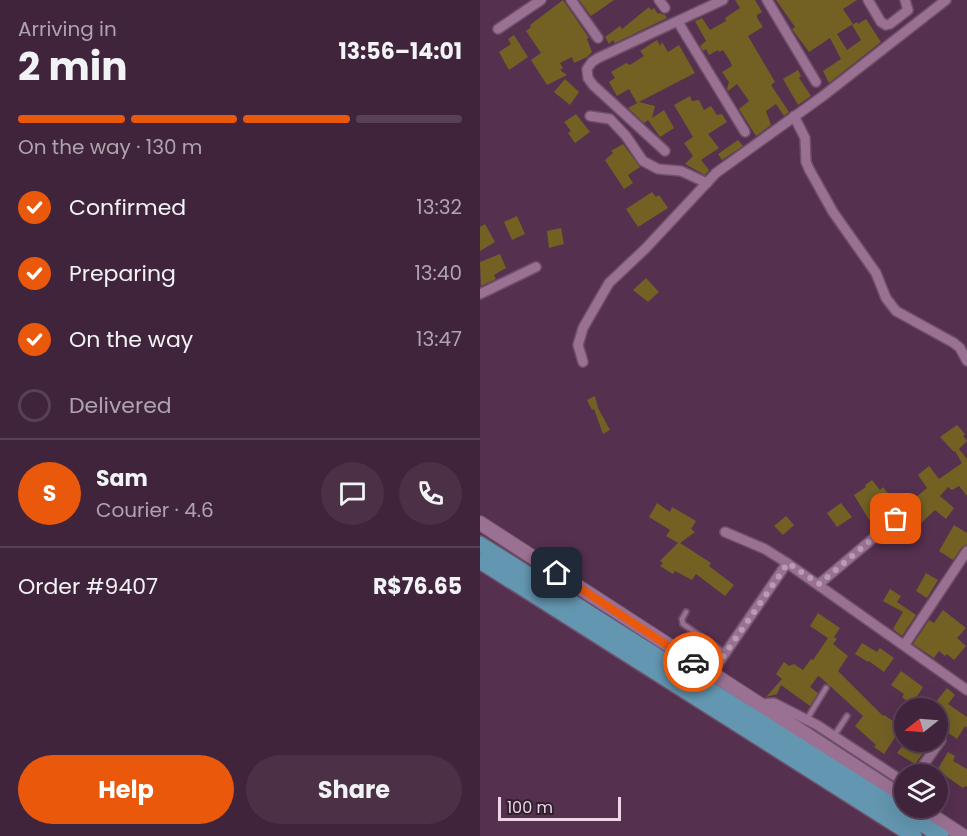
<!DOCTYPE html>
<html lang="en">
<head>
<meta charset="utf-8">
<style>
  :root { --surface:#40243b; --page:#4b3046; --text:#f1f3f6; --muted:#aea4af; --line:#594155; --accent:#ea580c }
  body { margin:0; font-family:Poppins,sans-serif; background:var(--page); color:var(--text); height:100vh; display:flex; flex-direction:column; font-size:22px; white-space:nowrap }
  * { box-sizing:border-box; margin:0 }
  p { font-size:20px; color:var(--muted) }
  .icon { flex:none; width:33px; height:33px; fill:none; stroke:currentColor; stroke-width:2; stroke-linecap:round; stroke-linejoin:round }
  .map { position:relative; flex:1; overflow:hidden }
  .side { display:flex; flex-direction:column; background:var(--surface); width:480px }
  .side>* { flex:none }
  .needle { width:39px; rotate:253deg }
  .buttons { position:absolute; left:414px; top:698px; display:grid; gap:12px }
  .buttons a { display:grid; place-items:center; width:54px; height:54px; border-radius:50%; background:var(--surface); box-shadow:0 6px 24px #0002,0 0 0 2px var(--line); font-size:30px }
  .scale { position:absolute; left:18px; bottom:15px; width:123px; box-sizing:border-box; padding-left:6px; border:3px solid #edd6e8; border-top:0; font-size:16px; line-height:21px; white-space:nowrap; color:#edd6e8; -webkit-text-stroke:4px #301f2d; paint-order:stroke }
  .pin { position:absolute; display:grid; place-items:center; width:51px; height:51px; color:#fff; margin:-26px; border-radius:12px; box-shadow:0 3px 9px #0006 }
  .courier { position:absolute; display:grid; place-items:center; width:60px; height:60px; margin:-30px; border:4px solid #ea580c; border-radius:50%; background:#fff; color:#222; box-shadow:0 2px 8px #0007 }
  .head em { font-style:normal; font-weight:700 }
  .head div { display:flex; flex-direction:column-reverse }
  .head { display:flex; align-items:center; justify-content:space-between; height:102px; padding:0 18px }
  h1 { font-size:39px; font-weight:700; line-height:45px }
  .bar { display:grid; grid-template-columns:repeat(4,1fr); gap:9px 6px; align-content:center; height:72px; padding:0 18px }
  .bar i { height:8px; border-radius:4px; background:var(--line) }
  .bar .on { background:var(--accent) }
  .bar p { grid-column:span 4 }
  .line { display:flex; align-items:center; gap:15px; padding:0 18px; border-top:2px solid var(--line) }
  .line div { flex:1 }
  .round { display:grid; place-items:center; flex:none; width:63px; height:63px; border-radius:32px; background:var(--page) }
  ol { padding:0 18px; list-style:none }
  li { display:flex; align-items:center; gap:18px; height:66px }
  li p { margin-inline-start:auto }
  li .icon { padding:6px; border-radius:50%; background:var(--accent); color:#fff; stroke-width:4 }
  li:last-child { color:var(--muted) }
  li i { width:33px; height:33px; border:3px solid var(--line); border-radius:50% }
  .action { display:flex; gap:12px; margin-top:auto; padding:12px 18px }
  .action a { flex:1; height:69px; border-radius:36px; background:var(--accent); color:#fff; font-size:24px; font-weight:700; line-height:69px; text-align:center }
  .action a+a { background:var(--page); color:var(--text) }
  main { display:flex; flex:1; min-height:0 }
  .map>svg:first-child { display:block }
  .building { fill:#736124 }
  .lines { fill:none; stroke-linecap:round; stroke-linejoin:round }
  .lane-casing { stroke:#6f506a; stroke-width:8 }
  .street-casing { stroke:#6f506a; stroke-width:12 }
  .secondary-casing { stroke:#6f506a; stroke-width:16 }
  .primary-casing { stroke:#6f506a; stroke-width:18 }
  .lane { stroke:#9b7193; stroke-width:4.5 }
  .street { stroke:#9b7193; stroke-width:9 }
  .secondary { stroke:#9b7193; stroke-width:14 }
  .primary { stroke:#6396b0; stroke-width:15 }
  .done { stroke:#b89cb2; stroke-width:6; stroke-dasharray:0 10.8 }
  .route { stroke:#ea580c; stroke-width:8 }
</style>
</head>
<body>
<main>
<section class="side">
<div class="head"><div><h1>2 min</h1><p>Arriving in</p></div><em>13:56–14:01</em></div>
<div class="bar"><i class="on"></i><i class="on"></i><i class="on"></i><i></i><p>On the way · 130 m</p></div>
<ol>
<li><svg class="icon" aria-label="check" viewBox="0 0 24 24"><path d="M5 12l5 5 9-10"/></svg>Confirmed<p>13:32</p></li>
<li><svg class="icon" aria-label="check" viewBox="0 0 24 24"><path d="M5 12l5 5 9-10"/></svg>Preparing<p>13:40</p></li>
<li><svg class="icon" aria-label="check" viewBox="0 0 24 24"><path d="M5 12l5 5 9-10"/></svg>On the way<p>13:47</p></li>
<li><i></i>Delivered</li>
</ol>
<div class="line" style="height:108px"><b class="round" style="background:var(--accent);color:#fff">S</b><div><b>Sam</b><p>Courier · 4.6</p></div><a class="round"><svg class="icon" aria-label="chat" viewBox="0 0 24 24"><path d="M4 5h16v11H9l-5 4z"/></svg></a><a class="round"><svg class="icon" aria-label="phone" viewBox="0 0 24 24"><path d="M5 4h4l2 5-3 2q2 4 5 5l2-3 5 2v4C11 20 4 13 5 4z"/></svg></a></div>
<div class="line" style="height:78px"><div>Order #9407</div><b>R$76.65</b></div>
<div class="action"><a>Help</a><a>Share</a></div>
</section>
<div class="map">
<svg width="487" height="836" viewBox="0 0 487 836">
  <rect width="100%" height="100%" fill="#55304f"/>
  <g class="building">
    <polygon points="83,0 109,38 107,39 112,52 107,57 94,63 92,57 80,63 83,68 80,70 87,75 67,85 51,60 61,53 46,31 51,27 50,25"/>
    <polygon points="99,0 134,0 111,16"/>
    <polygon points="255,0 275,0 282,12 277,15 277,18 283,27 268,36 295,82 291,85 309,112 304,116 296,104 286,111 291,125 276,136 259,109 269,101 262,91 257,84 248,91 247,89 249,82 242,72 252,66 250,61 243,50 239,52 238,50 229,55 226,49 223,51 220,46 226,41 215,21 222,18 230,30 246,21 245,18 260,8"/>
    <polygon points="296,0 377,0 363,9 373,24 357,34 367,50 381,40 372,25 377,22 378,24 386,19 401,42 349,83 343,71 361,59 350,38 329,52 312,29 315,27"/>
    <polygon points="169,7 171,10 174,8 178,14 180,13 185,15 187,18 135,43 133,40 129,44 125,37 140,26 142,29"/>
    <polygon points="34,35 48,57 29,70 19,52 31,44 28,39"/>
    <polygon points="177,40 180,46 182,42 188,52 199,45 215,73 157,103 149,89 137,96 129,82 135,78 131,72 146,63 150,65 164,56 160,51"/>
    <polygon points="318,70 321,76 319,78 331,96 318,105 303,79"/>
    <polygon points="85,79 99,92 90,105 74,92"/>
    <polygon points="210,96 212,101 219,100 224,110 231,106 237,115 242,114 247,122 228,134 239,148 221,160 229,170 225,175 205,164 213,156 204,143 213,137 194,105"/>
    <polygon points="159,102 175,106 172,118 184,110 194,128 180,137 168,120 164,123 148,108"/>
    <polygon points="96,114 110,132 95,143 88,133 91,131 84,122"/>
    <polygon points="258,140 263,146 242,160 238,154"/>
    <polygon points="143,144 160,167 148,175 153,183 144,189 125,160 133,153 131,151"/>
    <polygon points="172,192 176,197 179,195 188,208 158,227 146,209"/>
    <polygon points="37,216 45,234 32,240 24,222"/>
    <polygon points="5,224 15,242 0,251 0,227"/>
    <polygon points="81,228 84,244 69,248 67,231"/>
    <polygon points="20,254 26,268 14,275 16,279 1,286 0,262"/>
    <polygon points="166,278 179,292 168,302 153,290"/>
    <polygon points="115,396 118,408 130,430 123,434 114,409 112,410 107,400"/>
    <polygon points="477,425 485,434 483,436 487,441 479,449 487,459 487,496 479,486 472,490 468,487 460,496 474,508 466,519 455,510 439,525 424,507 447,488 438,475 449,466 459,479 482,463 475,451 474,452 460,437"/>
    <polygon points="392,480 400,490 403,487 411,497 400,506 399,508 404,514 391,523 374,495 386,487 385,485"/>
    <polygon points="177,503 190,512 192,507 216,521 211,529 215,532 200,543 231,563 229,566 254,585 245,596 216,574 212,580 195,571 193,574 180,566 183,563 180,561 198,543 186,536 190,530 169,517"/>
    <polygon points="361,503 372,517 357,527 347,513"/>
    <polygon points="306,516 314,525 303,535 294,526"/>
    <polygon points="474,525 487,533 487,544 482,547 473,560 459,551"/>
    <polygon points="446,573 458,580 447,598 436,591"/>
    <polygon points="410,589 421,596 417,602 436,615 422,636 413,629 423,612 403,601"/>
    <polygon points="463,610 486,628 477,638 486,646 474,660 467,654 465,656 459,651 454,658 433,644 449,620 454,623"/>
    <polygon points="338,613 360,628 354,637 357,639 353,644 368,656 358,671 403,716 404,715 413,721 427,701 422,697 424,694 411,685 421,671 443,687 436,698 440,702 436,708 424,708 424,724 404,754 394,747 396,745 375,726 383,716 340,677 338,676 330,687 338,693 330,706 301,685 297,694 286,697 302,679 296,674 304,662 309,666 314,664 323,670 331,659 333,660 348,638 330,626"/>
    <polygon points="382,643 397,652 400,648 414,658 404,672 389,661 388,662 375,654"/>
    <polygon points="467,688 475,695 468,704 487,717 487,728 485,726 477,739 464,730 458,734 458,708 451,708"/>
    <polygon points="426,741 452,741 435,764 417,753"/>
    <polygon points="468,752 475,756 473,761 487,769 487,787 485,786 483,788 457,770"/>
  </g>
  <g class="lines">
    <defs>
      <g id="lane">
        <polyline points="206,612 202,619 203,624 245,653"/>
        <polyline points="327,719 346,688"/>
        <polyline points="354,736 367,716"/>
      </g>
      <g id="street">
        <polyline points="91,0 118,38"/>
        <polyline points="179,0 185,8"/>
        <polyline points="287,0 336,82"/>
        <polyline points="388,0 401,22 406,25 410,24 428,10 425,0"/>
        <polyline points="198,22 265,132"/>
        <polyline points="18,29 61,0"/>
        <polyline points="110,116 130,119 146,136 163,161 178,169 201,171 227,183"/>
        <polyline points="314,116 325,138 326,162 329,169 353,212 396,273 406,298 416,311 474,343 480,348 487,361"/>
        <polyline points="185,151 113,85 108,78 107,69 112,62 118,58 243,0"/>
        <polyline points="0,294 56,267"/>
        <polyline points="103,362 98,345 103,328 129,283 166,248 236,173 343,96 466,0"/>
        <polyline points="245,532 285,549 307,563 487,690"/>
        <polyline points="339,584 416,519"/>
        <polyline points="425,644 487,551"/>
        <polyline points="231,674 307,563"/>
        <polyline points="278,704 294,703 337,725 424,782"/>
        <polyline points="437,774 461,740"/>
      </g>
      <g id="secondary">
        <polyline points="0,523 424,798"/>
        <polyline points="439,807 483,836"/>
      </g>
      <g id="primary">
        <polyline points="0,544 461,836"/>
        <polyline points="0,561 434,836"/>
      </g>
    </defs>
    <use href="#lane" class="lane-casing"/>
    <use href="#street" class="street-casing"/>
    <use href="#secondary" class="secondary-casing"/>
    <use href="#primary" class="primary-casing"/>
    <use href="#lane" class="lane"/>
    <use href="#street" class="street"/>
    <use href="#secondary" class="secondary"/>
    <use href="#primary" class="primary"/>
  </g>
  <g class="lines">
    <polyline class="done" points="213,662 231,674 308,563 339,584 416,519"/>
    <polyline class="route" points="77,573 213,662"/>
  </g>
</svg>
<div class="buttons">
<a><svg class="needle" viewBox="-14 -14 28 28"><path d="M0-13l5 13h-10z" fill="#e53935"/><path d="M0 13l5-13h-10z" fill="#aea4af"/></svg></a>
<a><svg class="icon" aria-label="layers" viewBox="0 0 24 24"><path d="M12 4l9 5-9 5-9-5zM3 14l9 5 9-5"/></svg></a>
</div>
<div class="scale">100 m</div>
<div class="pin" style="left:416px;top:519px;background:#ea580c"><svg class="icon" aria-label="bag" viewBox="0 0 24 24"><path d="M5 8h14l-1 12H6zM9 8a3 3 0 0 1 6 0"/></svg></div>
<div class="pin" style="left:77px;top:573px;background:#1f2937"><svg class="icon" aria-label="home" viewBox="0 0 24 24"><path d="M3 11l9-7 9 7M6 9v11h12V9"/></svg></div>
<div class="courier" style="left:213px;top:662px"><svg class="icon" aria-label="car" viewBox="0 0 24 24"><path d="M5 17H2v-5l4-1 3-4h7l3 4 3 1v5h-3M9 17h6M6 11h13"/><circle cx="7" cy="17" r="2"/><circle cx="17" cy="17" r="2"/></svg></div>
</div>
</main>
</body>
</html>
